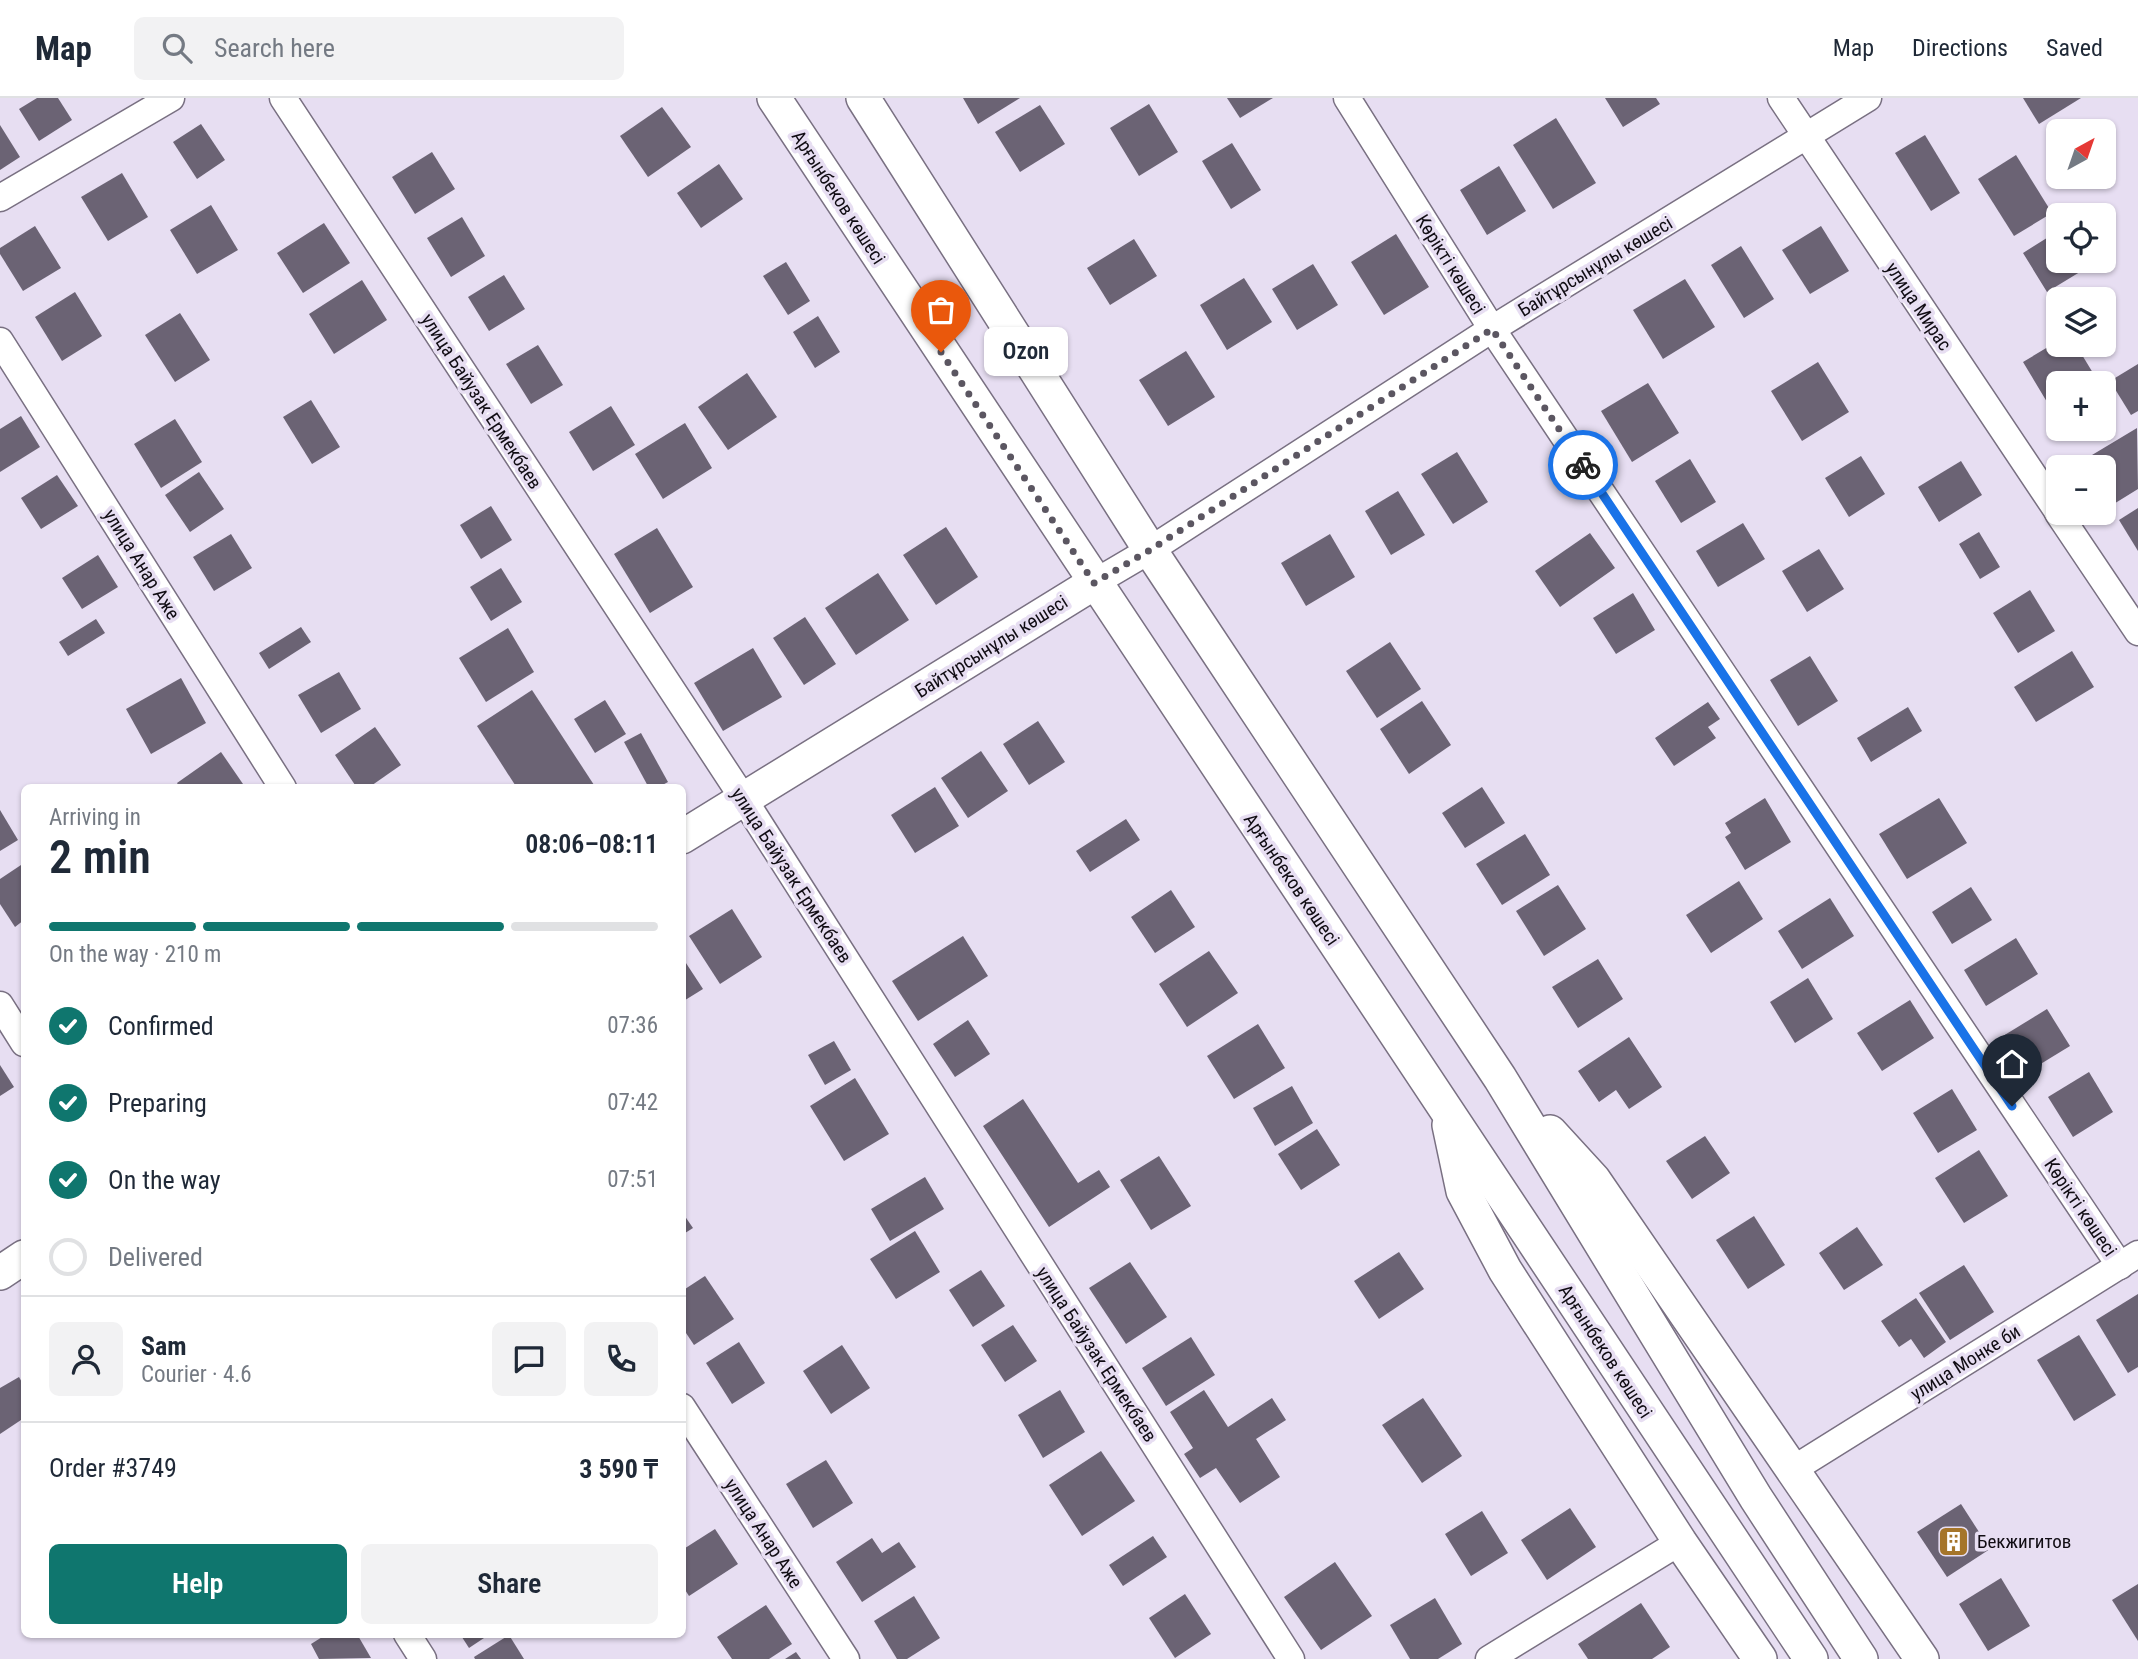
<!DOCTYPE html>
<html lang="en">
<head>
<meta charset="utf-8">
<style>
  :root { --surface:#fff; --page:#f2f2f3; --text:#1f2937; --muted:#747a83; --line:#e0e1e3; --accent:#0f766e }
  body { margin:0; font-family:"Roboto Condensed",sans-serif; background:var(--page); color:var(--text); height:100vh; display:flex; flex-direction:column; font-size:26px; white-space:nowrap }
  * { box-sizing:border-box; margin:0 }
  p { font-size:23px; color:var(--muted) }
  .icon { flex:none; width:38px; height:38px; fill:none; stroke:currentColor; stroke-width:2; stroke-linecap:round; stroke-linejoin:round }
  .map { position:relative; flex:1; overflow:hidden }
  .panel { position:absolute; left:21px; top:686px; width:665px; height:854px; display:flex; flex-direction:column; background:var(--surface); border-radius:10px; box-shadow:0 2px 5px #0004 }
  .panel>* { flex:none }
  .needle { width:46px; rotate:40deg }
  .controls { position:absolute; left:2046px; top:21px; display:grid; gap:14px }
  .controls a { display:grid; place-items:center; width:70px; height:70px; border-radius:10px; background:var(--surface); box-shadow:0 2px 5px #0004; font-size:35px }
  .pin { position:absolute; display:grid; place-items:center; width:60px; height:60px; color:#fff; margin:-72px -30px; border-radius:50% 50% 50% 0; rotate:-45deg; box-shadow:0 0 7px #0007 }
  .pin .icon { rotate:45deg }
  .courier { position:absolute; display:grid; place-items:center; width:70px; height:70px; margin:-35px; border:5px solid #1a73e8; border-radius:50%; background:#fff; color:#222; box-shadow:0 2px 9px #0007 }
  .bubble { position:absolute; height:49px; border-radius:10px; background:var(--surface); box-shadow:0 2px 5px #0004; font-size:23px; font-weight:600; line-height:49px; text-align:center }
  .head em { font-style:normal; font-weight:600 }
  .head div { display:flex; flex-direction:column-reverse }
  .head { display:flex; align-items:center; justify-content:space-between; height:119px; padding:0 28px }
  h1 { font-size:46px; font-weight:600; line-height:52px }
  .bar { display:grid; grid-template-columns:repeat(4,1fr); gap:10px 7px; align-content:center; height:84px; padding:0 28px }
  .bar i { height:9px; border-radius:5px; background:var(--line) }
  .bar .selected { background:var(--accent) }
  .bar p { grid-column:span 4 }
  .line { display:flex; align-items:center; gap:18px; padding:0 28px; border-top:2px solid var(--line) }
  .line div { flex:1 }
  .round { display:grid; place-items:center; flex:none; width:74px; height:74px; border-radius:10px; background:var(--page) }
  ol { padding:0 28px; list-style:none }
  li { display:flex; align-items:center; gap:21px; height:77px }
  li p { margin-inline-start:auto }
  li .icon { padding:7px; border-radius:50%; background:var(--accent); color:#fff; stroke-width:4 }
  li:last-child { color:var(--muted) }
  li i { width:38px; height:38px; border:4px solid var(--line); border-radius:50% }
  .primary-button { display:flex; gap:14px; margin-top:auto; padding:14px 28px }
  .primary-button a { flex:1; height:80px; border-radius:10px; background:var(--accent); color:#fff; font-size:28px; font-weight:600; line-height:80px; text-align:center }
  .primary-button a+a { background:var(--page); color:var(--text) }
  header { display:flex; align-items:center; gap:42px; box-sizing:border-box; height:98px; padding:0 35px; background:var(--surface); border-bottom:2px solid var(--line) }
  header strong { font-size:33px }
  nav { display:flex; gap:38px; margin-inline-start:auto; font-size:24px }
  .search { width:490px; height:63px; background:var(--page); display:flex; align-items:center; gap:18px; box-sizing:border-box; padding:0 24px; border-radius:10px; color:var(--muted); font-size:26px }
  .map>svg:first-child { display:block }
  .building { fill:#6b6374 }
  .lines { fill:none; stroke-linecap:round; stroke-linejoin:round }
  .minor-casing { stroke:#797082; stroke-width:29 }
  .major-casing { stroke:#797082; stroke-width:36 }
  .minor { stroke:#fff; stroke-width:26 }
  .major { stroke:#fff; stroke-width:33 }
  .done { stroke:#5b5661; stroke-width:7; stroke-dasharray:0 12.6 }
  .route { stroke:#1a73e8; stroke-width:9 }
  .labels { text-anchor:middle; stroke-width:7; stroke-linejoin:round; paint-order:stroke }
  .street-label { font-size:19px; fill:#100c13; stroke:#e7def2 }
  .poi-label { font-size:19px; fill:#100c13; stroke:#e7def2; text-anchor:start }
</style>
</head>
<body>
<header>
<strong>Map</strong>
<div class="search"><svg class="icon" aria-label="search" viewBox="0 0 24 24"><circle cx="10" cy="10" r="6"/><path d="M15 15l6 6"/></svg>Search here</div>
<nav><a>Map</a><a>Directions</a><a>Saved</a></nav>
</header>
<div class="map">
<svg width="2138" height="1561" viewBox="0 0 2138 1561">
  <rect width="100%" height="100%" fill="#e7def2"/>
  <g class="building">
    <polygon points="37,0 58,0 72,22 39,43 19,11"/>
    <polygon points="963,0 1020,0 978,26"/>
    <polygon points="1227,0 1273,0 1240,20"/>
    <polygon points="1605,0 1656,0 1660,6 1623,29"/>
    <polygon points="2023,0 2081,0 2039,26"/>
    <polygon points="1149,6 1178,54 1139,78 1110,30"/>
    <polygon points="1040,7 1065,46 1020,74 995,34"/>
    <polygon points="662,9 691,49 648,79 620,38"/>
    <polygon points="1556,20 1596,85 1553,111 1513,47"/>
    <polygon points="201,26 225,62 197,81 173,44"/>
    <polygon points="0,27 20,59 0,72"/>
    <polygon points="1925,37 1960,95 1931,113 1895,55"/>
    <polygon points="1232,45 1261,92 1231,111 1202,63"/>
    <polygon points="432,54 455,91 415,116 392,79"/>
    <polygon points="2016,57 2052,115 2014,138 1978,81"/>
    <polygon points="719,66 743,101 701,130 677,95"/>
    <polygon points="1499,68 1526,113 1487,137 1460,92"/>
    <polygon points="122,75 148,119 108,143 81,99"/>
    <polygon points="211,107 238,152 197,176 170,132"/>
    <polygon points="462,119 485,158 451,179 427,140"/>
    <polygon points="324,125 350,165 303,195 277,155"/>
    <polygon points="35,128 61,170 23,193 0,156 0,150"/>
    <polygon points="1821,128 1849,173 1810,196 1782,152"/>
    <polygon points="2058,133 2058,163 2092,163 2093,166 2047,194 2023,155"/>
    <polygon points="1396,136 1429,189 1384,217 1351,164"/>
    <polygon points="1134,141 1157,178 1110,207 1087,170"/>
    <polygon points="1741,148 1774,201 1744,220 1711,167"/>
    <polygon points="786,164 810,203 788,217 763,178"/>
    <polygon points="1313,166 1338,207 1297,232 1272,191"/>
    <polygon points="504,177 525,211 489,233 468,199"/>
    <polygon points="1244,180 1272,224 1227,252 1200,207"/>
    <polygon points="1685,181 1715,229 1663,261 1633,212"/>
    <polygon points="362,182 387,222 334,256 309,216"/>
    <polygon points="75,194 102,238 62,263 35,219"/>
    <polygon points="180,215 210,262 175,284 145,237"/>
    <polygon points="818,218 840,254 815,270 793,234"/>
    <polygon points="2058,243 2058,247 2076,247 2093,275 2077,285 2058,285 2058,297 2047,304 2023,264"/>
    <polygon points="538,247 563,287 531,306 506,266"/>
    <polygon points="1186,253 1215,299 1168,328 1139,282"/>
    <polygon points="1818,264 1849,314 1802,343 1771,293"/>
    <polygon points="2138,266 2138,313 2131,317 2110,283"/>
    <polygon points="747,275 777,319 728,352 698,309"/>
    <polygon points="1648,285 1679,335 1632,364 1601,313"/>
    <polygon points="311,302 340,349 312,366 283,319"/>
    <polygon points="611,308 635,347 593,373 569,334"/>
    <polygon points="21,318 40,349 0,374 0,331"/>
    <polygon points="175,321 202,364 161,390 134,346"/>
    <polygon points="685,325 712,370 663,401 635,356"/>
    <polygon points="2137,330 2138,391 2104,412 2104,369 2072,369"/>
    <polygon points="1457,354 1488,404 1453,426 1421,376"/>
    <polygon points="1861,358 1885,396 1849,419 1825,380"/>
    <polygon points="1690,361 1716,404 1681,425 1655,383"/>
    <polygon points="1961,363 1982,397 1939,424 1918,389"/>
    <polygon points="199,374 224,411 190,434 165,397"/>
    <polygon points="57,377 78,408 41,431 21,400"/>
    <polygon points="1398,393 1425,437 1391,457 1365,413"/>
    <polygon points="491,408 512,442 481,461 460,427"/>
    <polygon points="2138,410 2138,453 2119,422"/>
    <polygon points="1743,425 1765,461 1718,489 1696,453"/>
    <polygon points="946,429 978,479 936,507 903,457"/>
    <polygon points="657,430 693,489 650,515 614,456"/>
    <polygon points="1979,434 2000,469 1980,481 1959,446"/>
    <polygon points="1590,435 1615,470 1560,509 1535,473"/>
    <polygon points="231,436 252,470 214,493 193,459"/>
    <polygon points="1330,436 1355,479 1306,508 1281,465"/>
    <polygon points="1819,451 1844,491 1807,514 1782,473"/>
    <polygon points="98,457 118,489 82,511 62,480"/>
    <polygon points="501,470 522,504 491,523 470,489"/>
    <polygon points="878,475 909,522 856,557 825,510"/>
    <polygon points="2030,492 2055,533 2018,555 1993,515"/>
    <polygon points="1633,495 1655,532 1616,556 1593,520"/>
    <polygon points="805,519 836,566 804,587 773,540"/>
    <polygon points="96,521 105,535 68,558 59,544"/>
    <polygon points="301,529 311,544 269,571 259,555"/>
    <polygon points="508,530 534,574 486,604 459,560"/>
    <polygon points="1390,544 1421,591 1377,620 1346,573"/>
    <polygon points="753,550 782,599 723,633 694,585"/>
    <polygon points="2072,553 2094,589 2036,624 2014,589"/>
    <polygon points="1810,558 1838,603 1798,628 1770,582"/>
    <polygon points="339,574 361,611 321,635 298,597"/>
    <polygon points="181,580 206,625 151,656 126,611"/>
    <polygon points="532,592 596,690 517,690 477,628"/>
    <polygon points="605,602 626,636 595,655 574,621"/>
    <polygon points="1422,603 1451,647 1409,676 1380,631"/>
    <polygon points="1708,604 1720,621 1708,629 1716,640 1674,668 1655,640"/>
    <polygon points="1908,609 1922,633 1871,664 1857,640"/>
    <polygon points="1038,623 1065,664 1029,687 1003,646"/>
    <polygon points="375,629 401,667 368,690 357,690 335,657"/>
    <polygon points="641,635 668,684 657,690 649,690 624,644"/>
    <polygon points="981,653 1008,693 968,720 941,680"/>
    <polygon points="221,654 243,686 238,690 180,690 177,685"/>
    <polygon points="935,689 959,728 915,755 891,717"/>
    <polygon points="1482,689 1505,725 1465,750 1442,715"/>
    <polygon points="1765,700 1791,744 1745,772 1725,739 1731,735 1725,725"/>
    <polygon points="1939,700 1967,745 1907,781 1879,736"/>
    <polygon points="0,712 18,742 0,753"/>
    <polygon points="1126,721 1140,742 1090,774 1076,753"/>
    <polygon points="1525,736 1550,777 1502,807 1476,766"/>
    <polygon points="24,765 24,822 15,829 0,806 0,781"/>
    <polygon points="1739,783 1763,821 1711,855 1686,817"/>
    <polygon points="1558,787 1586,831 1544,858 1516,813"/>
    <polygon points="1971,789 1992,822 1952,846 1932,814"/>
    <polygon points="1171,792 1195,829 1155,855 1131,819"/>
    <polygon points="1830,800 1854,838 1802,871 1778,833"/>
    <polygon points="732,811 762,859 720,886 689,838"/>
    <polygon points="963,838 988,878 918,923 892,883"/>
    <polygon points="2016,840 2038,876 1986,908 1964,872"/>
    <polygon points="1209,853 1238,895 1187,929 1159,886"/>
    <polygon points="682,859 703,891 682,904"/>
    <polygon points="1598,861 1623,901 1578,930 1552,889"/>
    <polygon points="1808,880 1833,921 1795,945 1770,904"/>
    <polygon points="1910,902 1934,940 1882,973 1857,935"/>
    <polygon points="2047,911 2070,948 2026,975 2003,938"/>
    <polygon points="968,922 990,956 955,979 933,946"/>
    <polygon points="1258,926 1285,970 1234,1001 1207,958"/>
    <polygon points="1629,939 1662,989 1629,1011 1616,992 1599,1004 1578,973"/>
    <polygon points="834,943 851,972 825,987 808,957"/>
    <polygon points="0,967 14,989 0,998"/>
    <polygon points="2089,974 2113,1014 2073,1039 2048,999"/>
    <polygon points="855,980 889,1036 844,1063 810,1008"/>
    <polygon points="1292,988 1313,1025 1275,1048 1253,1010"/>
    <polygon points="1952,991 1977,1032 1938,1055 1913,1015"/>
    <polygon points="1023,1001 1078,1085 1099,1072 1110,1089 1049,1129 983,1028"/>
    <polygon points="1317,1031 1340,1067 1301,1092 1278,1056"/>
    <polygon points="1705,1038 1730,1075 1692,1101 1666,1063"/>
    <polygon points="1979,1052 2008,1098 1964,1125 1935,1080"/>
    <polygon points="1159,1058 1191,1108 1151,1132 1120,1082"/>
    <polygon points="925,1079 944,1111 890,1143 871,1111"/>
    <polygon points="682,1114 693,1130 682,1137"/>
    <polygon points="1754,1118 1785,1167 1748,1191 1716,1142"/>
    <polygon points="1857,1129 1883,1167 1844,1192 1819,1155"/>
    <polygon points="915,1133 940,1174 896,1201 870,1161"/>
    <polygon points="1399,1154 1424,1191 1379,1221 1354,1183"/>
    <polygon points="1130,1164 1167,1219 1126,1246 1089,1190"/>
    <polygon points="1964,1167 1994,1214 1950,1242 1919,1195"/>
    <polygon points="981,1172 1005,1208 973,1229 949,1192"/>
    <polygon points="705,1178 734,1221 694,1247 682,1229 682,1193"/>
    <polygon points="2138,1196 2138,1269 2128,1275 2096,1222"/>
    <polygon points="1916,1200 1946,1244 1924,1260 1911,1241 1899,1249 1881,1223"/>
    <polygon points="1013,1227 1037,1263 1005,1284 981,1247"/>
    <polygon points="2079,1237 2116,1297 2074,1323 2037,1262"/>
    <polygon points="1191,1239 1215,1277 1166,1308 1142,1270"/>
    <polygon points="739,1244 765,1285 732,1306 706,1265"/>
    <polygon points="842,1247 870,1290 831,1316 803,1273"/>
    <polygon points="19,1279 24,1288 24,1320 0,1336 0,1290"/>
    <polygon points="1060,1292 1085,1334 1043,1360 1018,1317"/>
    <polygon points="1204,1292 1228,1329 1272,1300 1286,1322 1256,1341 1280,1379 1240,1405 1216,1370 1200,1380 1184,1356 1193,1350 1170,1314"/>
    <polygon points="1423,1300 1462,1358 1422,1385 1382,1327"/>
    <polygon points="1101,1353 1135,1403 1082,1438 1049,1387"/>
    <polygon points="826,1362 853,1405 813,1430 786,1386"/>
    <polygon points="1961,1406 1990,1451 1947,1479 1917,1434"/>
    <polygon points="1570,1410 1596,1449 1547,1482 1521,1442"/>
    <polygon points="1482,1413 1508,1455 1471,1478 1445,1436"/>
    <polygon points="715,1431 738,1466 689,1498 682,1487 682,1452"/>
    <polygon points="1153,1438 1167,1459 1123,1488 1109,1467"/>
    <polygon points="872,1440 882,1455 899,1444 916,1469 862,1504 836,1464"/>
    <polygon points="1335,1464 1372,1518 1321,1552 1284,1499"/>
    <polygon points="2001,1480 2030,1528 1988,1553 1959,1506"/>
    <polygon points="2138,1486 2138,1543 2112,1502"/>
    <polygon points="1185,1496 1211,1536 1175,1560 1149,1520"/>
    <polygon points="914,1498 940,1540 907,1561 897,1561 874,1523"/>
    <polygon points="1435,1500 1462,1546 1438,1561 1410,1561 1390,1527"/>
    <polygon points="1641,1505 1670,1549 1652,1561 1588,1561 1578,1546"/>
    <polygon points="766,1507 792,1546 769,1561 732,1561 717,1539"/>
    <polygon points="327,1536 357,1536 371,1560 319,1561 311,1546"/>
    <polygon points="460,1536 490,1536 469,1550"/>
    <polygon points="509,1537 524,1561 475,1561 474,1559"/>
    <polygon points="796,1554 801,1561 785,1561"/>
  </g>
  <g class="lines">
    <defs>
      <g id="minor">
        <polyline points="283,0 743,700 1291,1561"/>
        <polyline points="1347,0 1492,231 2120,1168"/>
        <polyline points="1781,0 2058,414"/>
        <polyline points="0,100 171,0"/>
        <polyline points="0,243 283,690"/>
        <polyline points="2058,415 2138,534"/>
        <polyline points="1094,485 1150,452 1492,231 1868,0"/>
        <polyline points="0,907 24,945"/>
        <polyline points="682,1309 846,1561"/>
        <polyline points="1792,1372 2138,1156"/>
        <polyline points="407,1536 423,1561"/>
        <polyline points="1489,1561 1680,1444"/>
      </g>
      <g id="major">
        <polyline points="774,0 1811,1561"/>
        <polyline points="863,0 1150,452 1500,980 1756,1400 1861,1561"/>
        <polyline points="682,739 1094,485"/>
        <polyline points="1449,1027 1463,1093 1505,1172 1680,1444 1760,1561"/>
        <polyline points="1550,1034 1594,1082 1922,1561"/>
        <polyline points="0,1175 24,1159"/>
      </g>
    </defs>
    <use href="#minor" class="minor-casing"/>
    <use href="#major" class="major-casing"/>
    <use href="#minor" class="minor"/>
    <use href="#major" class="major"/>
  </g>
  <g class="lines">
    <polyline class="done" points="941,254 1094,485 1150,452 1492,231 1583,367"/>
    <polyline class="route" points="1583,367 2012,1008"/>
  </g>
  <defs>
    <symbol id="building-square" viewBox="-11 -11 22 22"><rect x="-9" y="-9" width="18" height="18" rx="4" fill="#a5752a" stroke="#e7def2"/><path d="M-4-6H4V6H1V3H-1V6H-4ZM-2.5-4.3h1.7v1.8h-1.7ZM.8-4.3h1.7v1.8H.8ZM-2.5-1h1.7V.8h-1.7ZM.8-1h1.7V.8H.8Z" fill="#fff"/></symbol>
  </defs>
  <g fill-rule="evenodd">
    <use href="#building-square" x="1936" y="1426" width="35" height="35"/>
  </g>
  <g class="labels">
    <g class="street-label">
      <text transform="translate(839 99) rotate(57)" y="7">Арғынбеков көшесі</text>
      <text transform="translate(1451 166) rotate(58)" y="7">Көрікті көшесі</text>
      <text transform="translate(1595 168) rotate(-31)" y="7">Байтұрсынұлы көшесі</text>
      <text transform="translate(1919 208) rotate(56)" y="7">улица Мирас</text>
      <text transform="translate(482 303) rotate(57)" y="7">улица Байузак Ермекбаев</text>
      <text transform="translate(142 466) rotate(58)" y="7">улица Анар Аже</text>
      <text transform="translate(991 548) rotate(-32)" y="7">Байтұрсынұлы көшесі</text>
      <text transform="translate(792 777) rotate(57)" y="7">улица Байузак Ермекбаев</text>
      <text transform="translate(1292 781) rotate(56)" y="7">Арғынбеков көшесі</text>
      <text transform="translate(2081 1109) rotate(56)" y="7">Көрікті көшесі</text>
      <text transform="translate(1606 1253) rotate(57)" y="7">Арғынбеков көшесі</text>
      <text transform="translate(1097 1256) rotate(57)" y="7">улица Байузак Ермекбаев</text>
      <text transform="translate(1965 1264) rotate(-32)" y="7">улица Монке би</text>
      <text transform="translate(764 1435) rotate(57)" y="7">улица Анар Аже</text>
    </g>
    <g class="poi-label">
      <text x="1977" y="1450">Бекжигитов</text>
    </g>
  </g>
</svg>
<div class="controls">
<a><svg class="needle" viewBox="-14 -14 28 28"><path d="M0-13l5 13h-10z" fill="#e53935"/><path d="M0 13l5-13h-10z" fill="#747a83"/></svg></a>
<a><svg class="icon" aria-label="locate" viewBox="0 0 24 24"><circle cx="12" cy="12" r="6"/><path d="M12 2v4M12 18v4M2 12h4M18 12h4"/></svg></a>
<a><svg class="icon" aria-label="layers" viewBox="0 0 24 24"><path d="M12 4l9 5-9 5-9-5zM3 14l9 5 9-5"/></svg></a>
<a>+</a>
<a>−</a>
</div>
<div class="pin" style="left:941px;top:254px;background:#ea580c"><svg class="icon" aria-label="bag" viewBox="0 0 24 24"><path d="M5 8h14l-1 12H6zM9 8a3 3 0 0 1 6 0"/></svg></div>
<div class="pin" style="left:2012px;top:1008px;background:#1f2937"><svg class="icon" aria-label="home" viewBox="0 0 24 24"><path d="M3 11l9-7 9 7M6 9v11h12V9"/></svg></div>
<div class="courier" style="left:1583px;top:367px"><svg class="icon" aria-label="bike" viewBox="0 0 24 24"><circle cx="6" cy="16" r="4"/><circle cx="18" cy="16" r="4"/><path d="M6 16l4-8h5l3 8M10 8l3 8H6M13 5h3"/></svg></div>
<div class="bubble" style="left:984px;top:229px;width:84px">Ozon</div>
<section class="panel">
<div class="head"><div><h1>2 min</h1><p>Arriving in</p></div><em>08:06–08:11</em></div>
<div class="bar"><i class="selected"></i><i class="selected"></i><i class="selected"></i><i></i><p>On the way · 210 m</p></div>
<ol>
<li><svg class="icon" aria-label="check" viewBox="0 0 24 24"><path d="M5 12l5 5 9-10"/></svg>Confirmed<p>07:36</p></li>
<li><svg class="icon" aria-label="check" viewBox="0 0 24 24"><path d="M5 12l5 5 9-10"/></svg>Preparing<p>07:42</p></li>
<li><svg class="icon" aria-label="check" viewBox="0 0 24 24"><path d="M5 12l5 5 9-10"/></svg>On the way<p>07:51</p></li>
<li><i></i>Delivered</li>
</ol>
<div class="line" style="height:126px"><a class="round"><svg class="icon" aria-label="person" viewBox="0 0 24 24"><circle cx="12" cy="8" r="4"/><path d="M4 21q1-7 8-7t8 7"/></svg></a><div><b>Sam</b><p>Courier · 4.6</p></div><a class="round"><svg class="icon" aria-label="chat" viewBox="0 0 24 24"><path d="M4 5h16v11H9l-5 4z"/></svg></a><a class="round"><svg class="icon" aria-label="phone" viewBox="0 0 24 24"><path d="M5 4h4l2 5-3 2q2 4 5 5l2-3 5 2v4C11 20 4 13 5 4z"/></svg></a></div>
<div class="line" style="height:91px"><div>Order #3749</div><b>3 590 ₸</b></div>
<div class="primary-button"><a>Help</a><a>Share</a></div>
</section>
</div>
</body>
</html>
